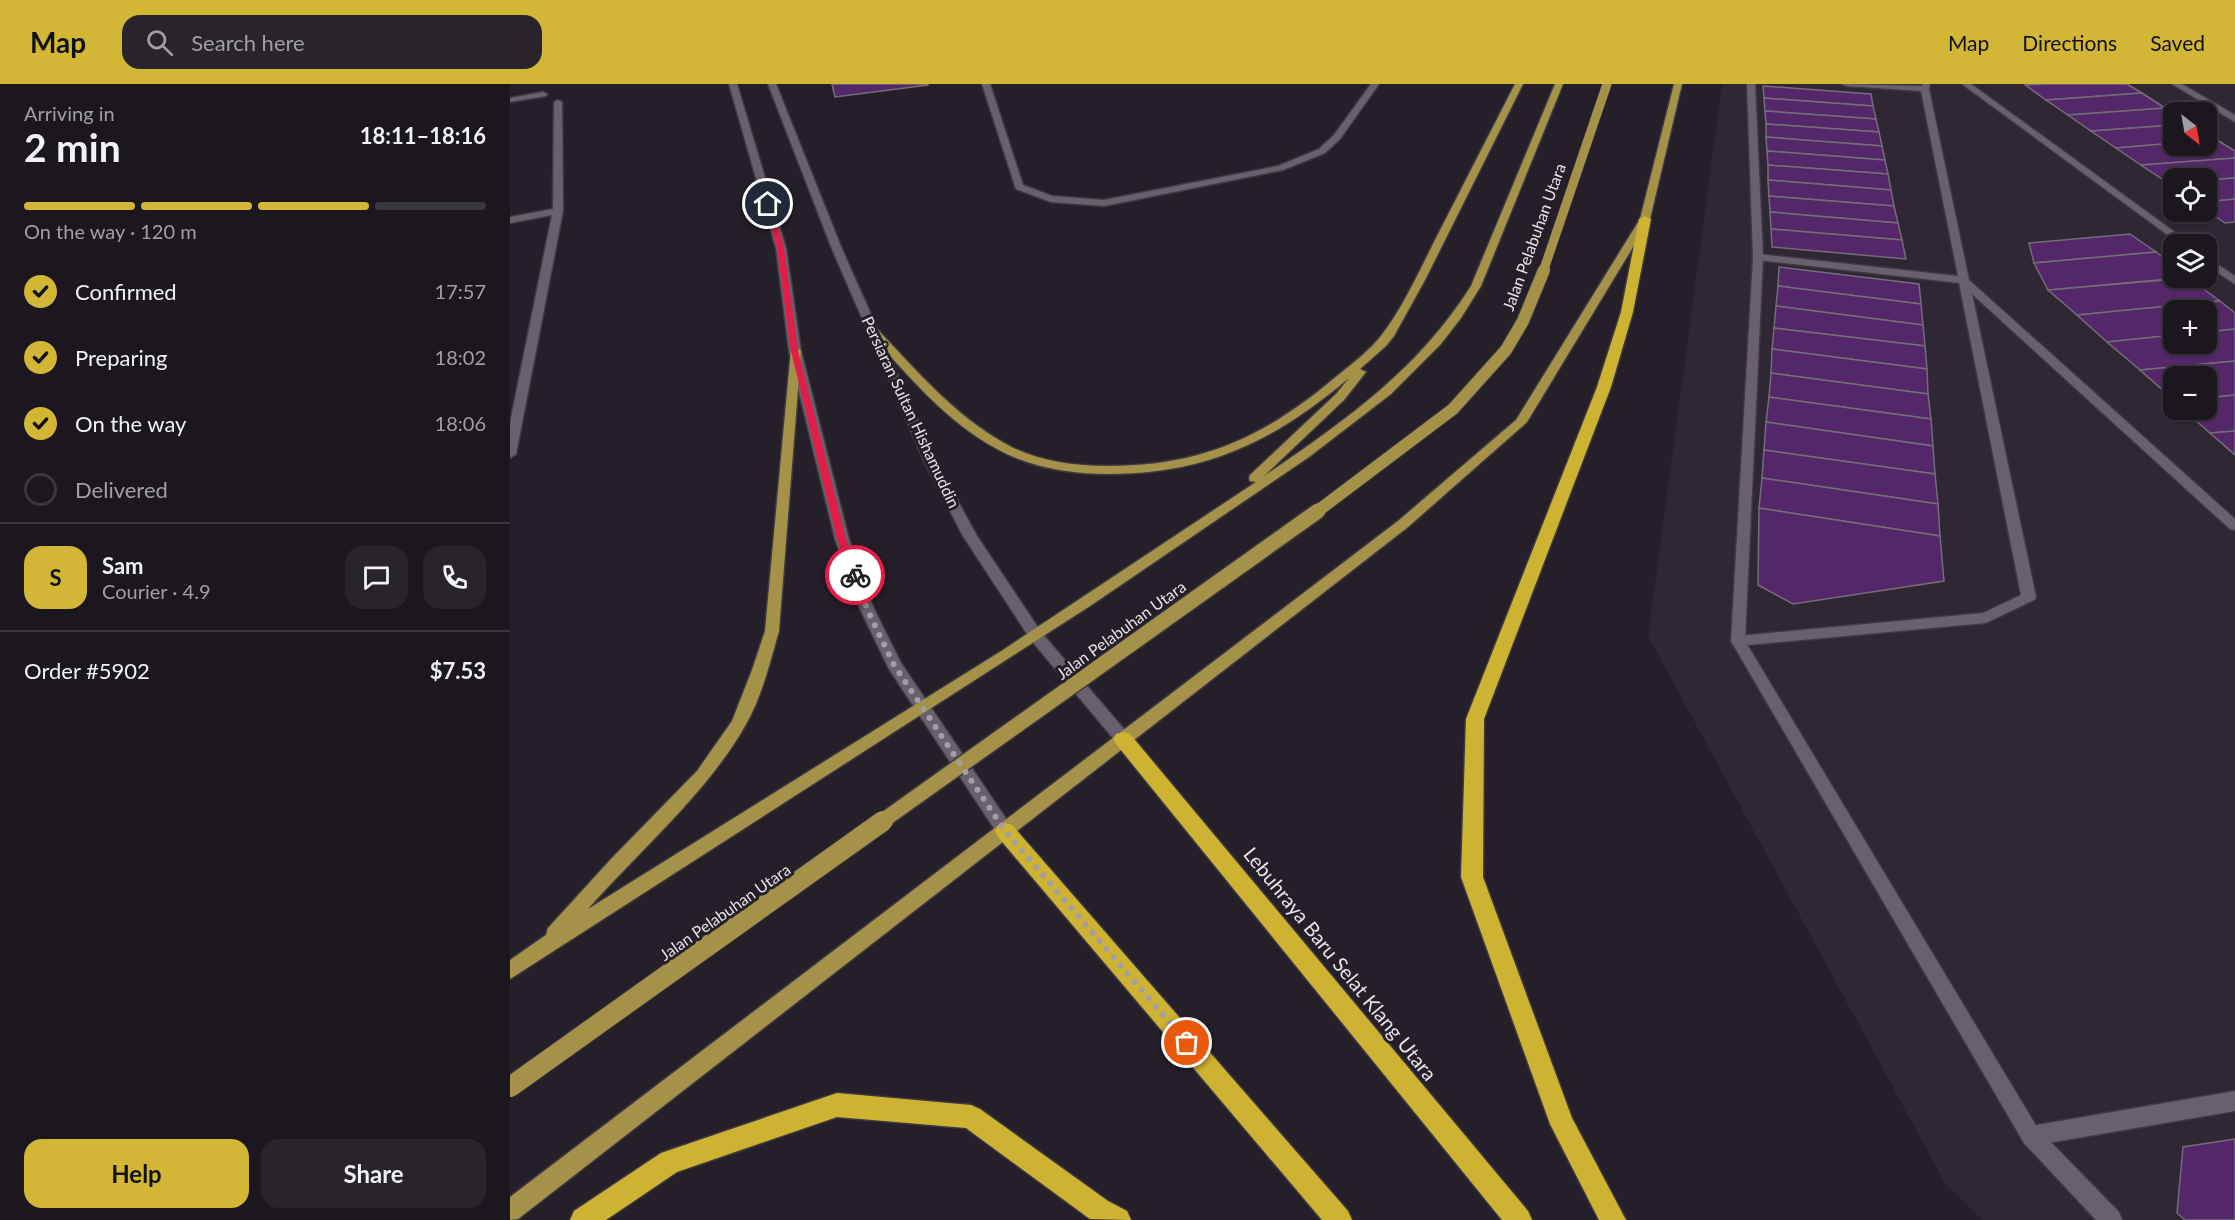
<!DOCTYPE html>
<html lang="en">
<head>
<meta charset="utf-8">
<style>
  :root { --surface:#1c171f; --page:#29242c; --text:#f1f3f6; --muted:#a09fa4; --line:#3a363d; --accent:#d3b635 }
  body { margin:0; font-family:Lato,sans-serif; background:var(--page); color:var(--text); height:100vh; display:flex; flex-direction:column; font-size:22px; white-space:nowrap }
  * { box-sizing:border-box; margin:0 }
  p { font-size:20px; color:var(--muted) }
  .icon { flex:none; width:33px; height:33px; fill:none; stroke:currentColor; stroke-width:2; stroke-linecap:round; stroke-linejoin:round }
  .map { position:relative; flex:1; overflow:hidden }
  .side { display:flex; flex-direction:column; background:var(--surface); width:510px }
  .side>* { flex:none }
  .needle { width:39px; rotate:149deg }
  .buttons { position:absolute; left:1653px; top:18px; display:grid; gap:12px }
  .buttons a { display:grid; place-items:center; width:54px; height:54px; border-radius:12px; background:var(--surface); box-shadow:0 2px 4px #0004,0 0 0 2px var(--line); font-size:30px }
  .pin { position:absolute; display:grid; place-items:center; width:51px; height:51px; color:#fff; margin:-26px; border:3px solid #fff; border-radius:50%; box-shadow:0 2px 6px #0007 }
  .courier { position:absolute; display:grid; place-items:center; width:60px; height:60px; margin:-30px; border:4px solid #e11d48; border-radius:50%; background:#fff; color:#222; box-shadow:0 2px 8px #0007 }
  .headline em { font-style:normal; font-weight:700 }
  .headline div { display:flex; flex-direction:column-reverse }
  .headline { display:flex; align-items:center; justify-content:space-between; height:102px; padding:0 24px }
  h1 { font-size:39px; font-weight:700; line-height:45px }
  .bar { display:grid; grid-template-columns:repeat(4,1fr); gap:9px 6px; align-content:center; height:72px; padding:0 24px }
  .bar i { height:8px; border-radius:4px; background:var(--line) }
  .bar .active { background:var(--accent) }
  .bar p { grid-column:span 4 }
  .line { display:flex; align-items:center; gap:15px; padding:0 24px; border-top:2px solid var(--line) }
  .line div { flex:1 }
  .round { display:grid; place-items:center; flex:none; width:63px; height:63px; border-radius:18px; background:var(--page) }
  ol { padding:0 24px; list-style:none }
  li { display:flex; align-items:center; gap:18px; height:66px }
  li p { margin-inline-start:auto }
  li .icon { padding:6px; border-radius:50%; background:var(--accent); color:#111; stroke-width:4 }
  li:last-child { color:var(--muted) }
  li i { width:33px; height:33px; border:3px solid var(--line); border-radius:50% }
  .cta { display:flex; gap:12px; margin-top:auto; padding:12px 24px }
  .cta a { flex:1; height:69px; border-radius:18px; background:var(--accent); color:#111; font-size:24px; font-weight:700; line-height:69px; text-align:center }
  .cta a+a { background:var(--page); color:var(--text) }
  header { display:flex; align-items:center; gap:36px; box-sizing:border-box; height:84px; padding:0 30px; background:var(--accent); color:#111 }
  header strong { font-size:28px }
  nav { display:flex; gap:33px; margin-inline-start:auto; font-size:21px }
  .search { width:420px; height:54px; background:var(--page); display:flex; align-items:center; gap:15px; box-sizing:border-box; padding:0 21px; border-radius:18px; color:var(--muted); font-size:22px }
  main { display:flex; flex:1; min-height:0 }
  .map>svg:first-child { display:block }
  .built { fill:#302735; fill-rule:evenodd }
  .building { fill:#54276b; stroke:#746d78; stroke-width:1.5 }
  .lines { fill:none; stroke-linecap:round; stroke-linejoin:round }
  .service-casing { stroke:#3e3941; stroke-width:3 }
  .minor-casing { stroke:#3e3941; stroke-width:3 }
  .tertiary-casing { stroke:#3e3941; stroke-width:3 }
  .primary-casing { stroke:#3e3941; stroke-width:3 }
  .motorway-casing { stroke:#3e3941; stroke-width:3 }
  .service { fill:#68616d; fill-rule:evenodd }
  .minor { fill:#68616d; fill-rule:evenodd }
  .tertiary { fill:#68616d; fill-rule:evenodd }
  .primary { fill:#a59249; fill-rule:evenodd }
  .motorway { fill:#ceb231; fill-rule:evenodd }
  .primary-bridge-far3-casing { stroke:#3e3941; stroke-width:10; stroke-linecap:butt }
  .primary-bridge-far2-casing { stroke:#3e3941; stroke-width:14; stroke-linecap:butt }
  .primary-bridge-far1-casing { stroke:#3e3941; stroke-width:18; stroke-linecap:butt }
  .primary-bridge-casing { stroke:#3e3941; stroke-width:22; stroke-linecap:butt }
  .primary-bridge-far3 { stroke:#a59249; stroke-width:9 }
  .primary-bridge-far2 { stroke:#a59249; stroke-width:12 }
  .primary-bridge-far1 { stroke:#a59249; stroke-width:15 }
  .primary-bridge { stroke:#a59249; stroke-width:20 }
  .route { fill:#e11d48 }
  .done { stroke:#a39ea6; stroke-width:6; stroke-dasharray:0 10.8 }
  .labels { text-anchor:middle; stroke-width:6; stroke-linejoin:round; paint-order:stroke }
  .street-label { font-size:16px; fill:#e7e3ea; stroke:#251f29 }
  .near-street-label { font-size:20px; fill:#e7e3ea; stroke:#251f29 }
</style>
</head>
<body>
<header>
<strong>Map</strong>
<div class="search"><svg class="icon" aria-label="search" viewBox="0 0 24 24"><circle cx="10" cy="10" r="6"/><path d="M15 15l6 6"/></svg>Search here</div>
<nav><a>Map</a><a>Directions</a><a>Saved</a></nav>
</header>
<main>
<section class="side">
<div class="headline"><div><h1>2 min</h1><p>Arriving in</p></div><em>18:11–18:16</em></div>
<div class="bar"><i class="active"></i><i class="active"></i><i class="active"></i><i></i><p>On the way · 120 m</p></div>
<ol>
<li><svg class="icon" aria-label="check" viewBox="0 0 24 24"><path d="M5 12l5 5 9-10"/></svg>Confirmed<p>17:57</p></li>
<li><svg class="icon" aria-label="check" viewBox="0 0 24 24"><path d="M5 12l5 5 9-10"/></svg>Preparing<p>18:02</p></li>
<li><svg class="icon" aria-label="check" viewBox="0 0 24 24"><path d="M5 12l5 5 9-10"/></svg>On the way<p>18:06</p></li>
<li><i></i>Delivered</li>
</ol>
<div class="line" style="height:108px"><b class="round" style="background:var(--accent);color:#111">S</b><div><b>Sam</b><p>Courier · 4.9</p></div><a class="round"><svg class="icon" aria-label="chat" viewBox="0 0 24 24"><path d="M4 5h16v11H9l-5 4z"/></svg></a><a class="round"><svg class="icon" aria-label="phone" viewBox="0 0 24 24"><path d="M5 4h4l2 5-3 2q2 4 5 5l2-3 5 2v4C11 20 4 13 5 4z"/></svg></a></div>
<div class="line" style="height:78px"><div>Order #5902</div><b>$7.53</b></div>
<div class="cta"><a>Help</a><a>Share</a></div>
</section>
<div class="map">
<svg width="1725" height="1136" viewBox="0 0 1725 1136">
  <rect width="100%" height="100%" fill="#251f29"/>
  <path class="built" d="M1212 0H1725V1136H1473L1436 1101 1138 552ZM1664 28H1696V62H1664ZM1664 94H1696V128H1664ZM1664 160H1696V194H1664ZM1664 226H1696V260H1664ZM1664 292H1696V326H1664Z"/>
  <g class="building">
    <polygon points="322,0 418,0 418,1 325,13"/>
    <polygon points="1534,0 1617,0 1632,9 1536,16 1515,1"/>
    <polygon points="1253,2 1361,10 1363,22 1254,14"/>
    <polygon points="1632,9 1655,24 1558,31 1536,16"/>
    <polygon points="1254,14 1363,22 1366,35 1255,27"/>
    <polygon points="1655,24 1664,29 1664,41 1581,47 1558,31"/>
    <polygon points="1255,27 1366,35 1369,48 1256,40"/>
    <polygon points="1256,40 1369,48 1372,62 1256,53"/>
    <polygon points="1664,41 1664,59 1606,64 1581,47"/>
    <polygon points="1256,53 1372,62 1375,76 1257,67"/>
    <polygon points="1707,56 1725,67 1725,74 1631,81 1606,64 1664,59 1664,62 1696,62 1696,57"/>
    <polygon points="1257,67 1375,76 1378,90 1258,81"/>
    <polygon points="1725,74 1725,94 1696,96 1664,94 1664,99 1658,99 1631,81"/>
    <polygon points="1258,81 1378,90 1381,106 1258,96"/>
    <polygon points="1725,94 1725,115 1696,118 1696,96"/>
    <polygon points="1258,96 1381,106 1384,122 1259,112"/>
    <polygon points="1259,112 1384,122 1388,139 1260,128"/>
    <polygon points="1725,115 1725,138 1715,139 1696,126 1696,118"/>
    <polygon points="1260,128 1388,139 1392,156 1261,145"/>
    <polygon points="1261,145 1392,156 1396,175 1262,163"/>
    <polygon points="1620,150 1646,168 1524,179 1519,159"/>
    <polygon points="1646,168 1664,182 1664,194 1669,194 1538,206 1524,179"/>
    <polygon points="1269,183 1409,200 1411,220 1268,202"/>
    <polygon points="1678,194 1710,217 1567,231 1538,206"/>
    <polygon points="1268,202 1411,220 1413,241 1266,222"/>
    <polygon points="1710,217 1725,229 1725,245 1696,248 1696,226 1664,226 1664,251 1597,258 1567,231"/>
    <polygon points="1266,222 1413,241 1415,262 1264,244"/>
    <polygon points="1264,244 1415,262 1417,285 1262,265"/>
    <polygon points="1725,245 1725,277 1630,286 1597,258 1664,251 1664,260 1696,260 1696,248"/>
    <polygon points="1262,265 1417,285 1418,310 1261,289"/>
    <polygon points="1725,277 1725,311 1696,314 1696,292 1664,292 1664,316 1630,286"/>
    <polygon points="1261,289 1418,310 1421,335 1259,313"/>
    <polygon points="1725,311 1725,347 1700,349 1674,326 1696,326 1696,314"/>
    <polygon points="1259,313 1421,335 1423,362 1256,338"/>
    <polygon points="1256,338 1423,362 1425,390 1254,366"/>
    <polygon points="1725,347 1725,371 1700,349"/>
    <polygon points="1254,366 1425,390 1428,420 1252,394"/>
    <polygon points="1252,394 1428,420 1430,452 1249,424"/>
    <polygon points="1249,424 1430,452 1434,497 1283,520 1248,501"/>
    <polygon points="1725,1055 1725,1136 1675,1136 1667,1129 1673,1063"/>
  </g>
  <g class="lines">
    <defs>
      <g id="service">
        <polygon points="472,0 480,0 513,101 542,112 594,116 768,82 809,65 824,51 861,0 869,0 830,55 815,69 773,86 594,122 541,118 506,105"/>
        <polygon points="1332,0 1412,2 1412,0 1420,0 1419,5 1459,196 1725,435 1725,446 1720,445 1462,210 1526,513 1524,516 1476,539 1228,562 1223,561 1221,557 1228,552 1473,529 1511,511 1449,199 1248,176 1243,173 1248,170 1448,192 1411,7 1336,2"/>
        <polygon points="1452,0 1461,0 1681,160 1670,160"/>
        <polygon points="33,8 37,10 36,12 0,18 0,14"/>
        <polygon points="48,16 52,18 53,127 6,370 0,374 0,339 42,131 0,139 0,133 43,125 44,18"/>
        <polygon points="1696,173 1725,192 1725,200 1696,181"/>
        <polygon points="1725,1007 1725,1027 1521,1062 1514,1059 1511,1052 1514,1045 1521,1042"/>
      </g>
      <g id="minor">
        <polygon points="1237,0 1245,0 1253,173 1235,557 1528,1045 1609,1128 1612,1136 1586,1136 1514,1059 1221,557 1243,173"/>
        <polygon points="1662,0 1672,0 1725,31 1725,38"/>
      </g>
      <g id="tertiary">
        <polygon points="219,0 227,0 276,164 291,267 339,455 364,525 391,579 501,742 504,747 501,752 495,754 489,752 379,585 350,525 325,455 279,267 266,164"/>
        <polygon points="258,0 266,0 332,165 426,377 467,452 531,548 619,651 621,655 619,659 607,659 521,556 453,452 414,377 322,165"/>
      </g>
      <g id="primary">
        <path d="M1005 0H1013L915 196 884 252 876 262 850 285 856 288 834 316 754 392C835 337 908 286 961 202L1045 0H1053L971 202 951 234 930 261 881 310 799 373 580 522 0 895V876L36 851 38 844 102 774 187 687 222 637 242 586 255 547 281 265H289L291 267 269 547C260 578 252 613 235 642 197 709 129 767 78 825L493 566 746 398 740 397 739 394 740 391 826 310 839 294C766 356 697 390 599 390 563 390 522 384 489 366 437 339 399 292 360 250V246H368C407 287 445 332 496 360 526 377 563 382 597 382 692 382 755 353 827 292 842 280 859 267 871 252 892 225 909 188 924 158 951 105 978 53 1005 0Z"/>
        <polygon points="1164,0 1172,0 1140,135 1017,338 898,443 8,1135 0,1136 0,1113 888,437 1006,336 1130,135"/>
      </g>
      <g id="motorway">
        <polygon points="1135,132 1141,135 1123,228 1101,303 974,635 973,793 1062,1034 1116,1136 1089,1136 1040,1040 951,793 956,635 1087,303 1111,228 1129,135"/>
        <polygon points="613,648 620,650 1018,1127 1022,1136 992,1136 606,660 603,655 606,650"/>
        <polygon points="495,739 502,741 838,1127 842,1136 812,1136 488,753 485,747 488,741"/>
        <polygon points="327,1009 461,1021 470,1025 598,1117 617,1127 621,1136 580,1135 456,1044 327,1033 167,1088 96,1136 60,1136 64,1127 151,1069"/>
      </g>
    </defs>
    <use href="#service" class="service-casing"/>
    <use href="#minor" class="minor-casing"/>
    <use href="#tertiary" class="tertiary-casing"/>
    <use href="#primary" class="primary-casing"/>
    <use href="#motorway" class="motorway-casing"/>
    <use href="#service" class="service"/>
    <use href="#minor" class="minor"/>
    <use href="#tertiary" class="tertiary"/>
    <use href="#primary" class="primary"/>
    <use href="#motorway" class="motorway"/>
    <defs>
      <polyline id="primary-bridge-far3" points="1033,188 1097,0"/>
      <polyline id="primary-bridge-far2" points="805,429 943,325 996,266 1013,237 1034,186"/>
      <polyline id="primary-bridge-far1" points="371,738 808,427"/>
      <polyline id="primary-bridge" points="0,1003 373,737"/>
    </defs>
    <use href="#primary-bridge-far3" class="primary-bridge-far3-casing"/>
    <use href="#primary-bridge-far2" class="primary-bridge-far2-casing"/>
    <use href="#primary-bridge-far1" class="primary-bridge-far1-casing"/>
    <use href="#primary-bridge" class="primary-bridge-casing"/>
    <use href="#primary-bridge-far3" class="primary-bridge-far3"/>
    <use href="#primary-bridge-far2" class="primary-bridge-far2"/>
    <use href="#primary-bridge-far1" class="primary-bridge-far1"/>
    <use href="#primary-bridge" class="primary-bridge"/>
  </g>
  <polygon class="route" points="258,119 261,120 274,164 288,267 336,455 349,491 345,494 340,491 327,455 281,267 267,164 255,120"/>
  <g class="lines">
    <polyline class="done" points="345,491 357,525 384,581 495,747 677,959"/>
  </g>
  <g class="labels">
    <g class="street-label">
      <text transform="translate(1024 153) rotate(-70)" y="6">Jalan Pelabuhan Utara</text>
      <text transform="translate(401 328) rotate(65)" y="6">Persiaran Sultan Hishamuddin</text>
      <text transform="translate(611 546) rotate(-36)" y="6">Jalan Pelabuhan Utara</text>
      <text transform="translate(215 828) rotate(-35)" y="6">Jalan Pelabuhan Utara</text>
    </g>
    <g class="near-street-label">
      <text transform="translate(830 880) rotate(51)" y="7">Lebuhraya Baru Selat Klang Utara</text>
    </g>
  </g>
</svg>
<div class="buttons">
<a><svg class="needle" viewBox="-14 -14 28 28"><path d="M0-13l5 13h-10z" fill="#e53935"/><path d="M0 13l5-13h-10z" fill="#a09fa4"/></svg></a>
<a><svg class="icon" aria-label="locate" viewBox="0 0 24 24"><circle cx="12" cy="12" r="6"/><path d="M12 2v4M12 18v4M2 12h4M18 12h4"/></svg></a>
<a><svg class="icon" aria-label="layers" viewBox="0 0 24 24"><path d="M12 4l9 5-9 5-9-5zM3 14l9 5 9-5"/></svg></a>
<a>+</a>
<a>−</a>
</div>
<div class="pin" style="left:677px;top:959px;background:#ea580c"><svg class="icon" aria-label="bag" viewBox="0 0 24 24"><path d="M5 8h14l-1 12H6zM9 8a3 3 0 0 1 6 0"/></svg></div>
<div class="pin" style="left:258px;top:120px;background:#1f2937"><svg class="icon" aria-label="home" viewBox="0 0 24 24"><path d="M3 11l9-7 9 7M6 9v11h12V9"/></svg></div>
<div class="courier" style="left:345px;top:491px"><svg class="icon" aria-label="bike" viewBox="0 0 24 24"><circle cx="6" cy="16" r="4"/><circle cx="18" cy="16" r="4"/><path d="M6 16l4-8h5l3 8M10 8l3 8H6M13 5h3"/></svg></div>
</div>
</main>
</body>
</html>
